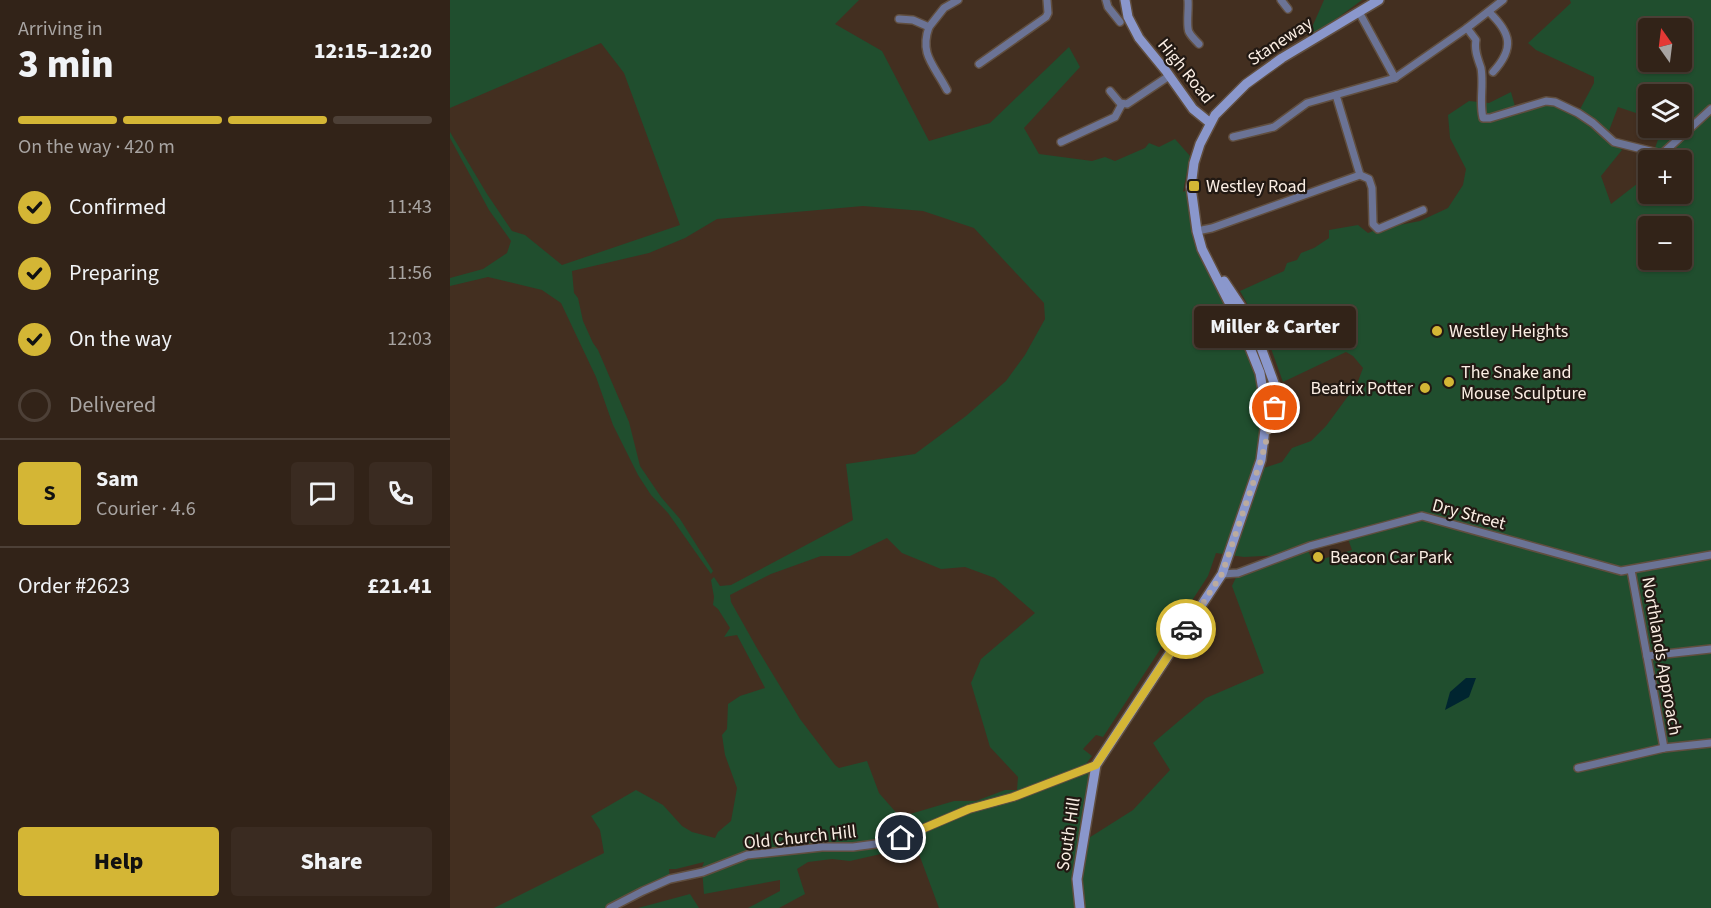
<!DOCTYPE html>
<html lang="en">
<head>
<meta charset="utf-8">
<style>
  :root { --surface:#322318; --page:#3a2b21; --text:#f1f3f6; --muted:#a8a4a2; --line:#4d4037; --accent:#d4b635 }
  body { margin:0; font-family:"Source Sans 3",sans-serif; background:var(--page); color:var(--text); height:100vh; display:flex; flex-direction:column; font-size:22px; white-space:nowrap }
  * { box-sizing:border-box; margin:0 }
  p { font-size:20px; color:var(--muted) }
  .icon { flex:none; width:33px; height:33px; fill:none; stroke:currentColor; stroke-width:2; stroke-linecap:round; stroke-linejoin:round }
  .map { position:relative; flex:1; overflow:hidden }
  .details { display:flex; flex-direction:column; background:var(--surface); width:450px }
  .details>* { flex:none }
  .needle { width:39px; rotate:346deg }
  .controls { position:absolute; left:1188px; top:18px; display:grid; gap:12px }
  .controls a { display:grid; place-items:center; width:54px; height:54px; border-radius:6px; background:var(--surface); box-shadow:0 2px 4px #0004,0 0 0 2px var(--line); font-size:30px }
  .pin { position:absolute; display:grid; place-items:center; width:51px; height:51px; color:#fff; margin:-26px; border:3px solid #fff; border-radius:50%; box-shadow:0 2px 6px #0007 }
  .courier { position:absolute; display:grid; place-items:center; width:60px; height:60px; margin:-30px; border:4px solid #d4b635; border-radius:50%; background:#fff; color:#222; box-shadow:0 2px 8px #0007 }
  .bubble { position:absolute; height:42px; border-radius:6px; background:var(--surface); box-shadow:0 2px 4px #0004,0 0 0 2px var(--line); font-size:20px; font-weight:800; line-height:42px; text-align:center }
  .head em { font-style:normal; font-weight:800 }
  .head div { display:flex; flex-direction:column-reverse }
  .head { display:flex; align-items:center; justify-content:space-between; height:102px; padding:0 18px }
  h1 { font-size:39px; font-weight:800; line-height:45px }
  .bar { display:grid; grid-template-columns:repeat(4,1fr); gap:9px 6px; align-content:center; height:72px; padding:0 18px }
  .bar i { height:8px; border-radius:4px; background:var(--line) }
  .bar .on { background:var(--accent) }
  .bar p { grid-column:span 4 }
  .line { display:flex; align-items:center; gap:15px; padding:0 18px; border-top:2px solid var(--line) }
  .line div { flex:1 }
  .round { display:grid; place-items:center; flex:none; width:63px; height:63px; border-radius:6px; background:var(--page) }
  ol { padding:0 18px; list-style:none }
  li { display:flex; align-items:center; gap:18px; height:66px }
  li p { margin-inline-start:auto }
  li .icon { padding:6px; border-radius:50%; background:var(--accent); color:#111; stroke-width:4 }
  li:last-child { color:var(--muted) }
  li i { width:33px; height:33px; border:3px solid var(--line); border-radius:50% }
  .action { display:flex; gap:12px; margin-top:auto; padding:12px 18px }
  .action a { flex:1; height:69px; border-radius:6px; background:var(--accent); color:#111; font-size:24px; font-weight:800; line-height:69px; text-align:center }
  .action a+a { background:var(--page); color:var(--text) }
  main { display:flex; flex:1; min-height:0 }
  .map>svg:first-child { display:block }
  .green { fill:#204e2e; fill-rule:evenodd }
  .water { fill:#002530 }
  .lines { fill:none; stroke-linecap:round; stroke-linejoin:round }
  .street-casing { stroke:#604e3f; stroke-width:10 }
  .secondary-casing { stroke:#604e3f; stroke-width:12 }
  .street { stroke:#6b7395; stroke-width:7 }
  .secondary { stroke:#8a97cc; stroke-width:9 }
  .done { stroke:#bbab9f; stroke-width:6; stroke-dasharray:0 10.8 }
  .route { stroke:#d4b635; stroke-width:8 }
  .poi-dot { fill:#d4b635; stroke:#221913; stroke-width:2 }
  .labels { text-anchor:middle; stroke-width:4.5; stroke-linejoin:round; paint-order:stroke }
  .street-label { font-size:18px; fill:#fbeee4; stroke:#221913 }
  .poi-label { font-size:18px; fill:#fbeee4; stroke:#221913; text-anchor:start }
</style>
</head>
<body>
<main>
<section class="details">
<div class="head"><div><h1>3 min</h1><p>Arriving in</p></div><em>12:15–12:20</em></div>
<div class="bar"><i class="on"></i><i class="on"></i><i class="on"></i><i></i><p>On the way · 420 m</p></div>
<ol>
<li><svg class="icon" aria-label="check" viewBox="0 0 24 24"><path d="M5 12l5 5 9-10"/></svg>Confirmed<p>11:43</p></li>
<li><svg class="icon" aria-label="check" viewBox="0 0 24 24"><path d="M5 12l5 5 9-10"/></svg>Preparing<p>11:56</p></li>
<li><svg class="icon" aria-label="check" viewBox="0 0 24 24"><path d="M5 12l5 5 9-10"/></svg>On the way<p>12:03</p></li>
<li><i></i>Delivered</li>
</ol>
<div class="line" style="height:108px"><b class="round" style="background:var(--accent);color:#111">S</b><div><b>Sam</b><p>Courier · 4.6</p></div><a class="round"><svg class="icon" aria-label="chat" viewBox="0 0 24 24"><path d="M4 5h16v11H9l-5 4z"/></svg></a><a class="round"><svg class="icon" aria-label="phone" viewBox="0 0 24 24"><path d="M5 4h4l2 5-3 2q2 4 5 5l2-3 5 2v4C11 20 4 13 5 4z"/></svg></a></div>
<div class="line" style="height:78px"><div>Order #2623</div><b>£21.41</b></div>
<div class="action"><a>Help</a><a>Share</a></div>
</section>
<div class="map">
<svg width="1261" height="908" viewBox="0 0 1261 908">
  <rect width="100%" height="100%" fill="#432f20"/>
  <g class="green">
    <path d="M0 0H409L385 24 432 51 479 141 540 123 619 47 630 67 574 128 589 154 642 161 655 157 665 161 695 148 699 143 709 147 725 139 740 156 733 192 741 187 747 231 792 328 816 402 806 476 814 468 832 462 842 448 861 441 876 426 907 384 913 368 903 356 896 352 833 382 819 343 790 291 834 271 837 263 847 260 851 253 864 248 879 238V230L908 225 918 233 928 229 970 221 998 208 1013 185 1016 169 1000 138 998 115 1019 101 1039 103 1061 92 1066 110 1096 101 1128 113 1144 83V77L1086 50 1078 43 1121 3 1120 0H1261V908H489L466 846 400 861 382 859 358 862 347 869 355 894 329 908H298L330 891V880L254 894 252 868 254 862 226 869H219L220 879 158 908H44L154 853 150 830 141 816 186 790 213 805 232 826 242 832 265 838 268 832 281 821 287 788 275 755 272 735 277 729 278 704 290 696 315 688 287 635 274 637 280 628 268 609 263 605 264 597 261 580 264 577 270 586 281 585 403 520 396 464 465 454 516 416 556 381 575 355 595 319 594 303 524 228 473 211 413 206 267 219 235 238 199 253 122 271 124 293 128 298 133 321 143 343 148 350 179 422 190 466 211 497 230 519 263 571 261 574 218 513 201 495 188 475 163 425 146 377 111 303 92 290 38 277 0 286V278L33 269 57 253 61 241 39 210 0 138V132L37 194 62 231 75 235 112 265 230 225 174 73 151 43 0 108ZM1198 28H1232V62H1198ZM1198 94H1232V128H1212L1204 151 1200 150 1189 176 1192 180 1161 204 1151 176 1172 150 1157 136 1168 107 1198 117ZM1198 160H1232V194H1198ZM1198 226H1232V260H1198ZM897 536 902 550 863 562 857 548 788 573 782 586 814 673 756 698 703 743 720 770 683 810 634 841 642 772 636 764 642 756 633 749 646 735 653 737 758 576 766 553 794 557 833 555ZM437 538 452 553 491 569 515 567 545 578 585 613 531 659 521 683 540 747 568 777 567 790H555L526 801H504L450 817 429 793 417 761 389 768 385 765 350 719 308 650 281 602 280 595 321 574 371 556H400Z"/>
    <polygon points="874,0 912,0 856,41"/>
    <polygon points="240,894 249,908 188,908"/>
  </g>
  <polygon class="water" points="1016,678 1026,678 1019,697 995,710 1000,692"/>
  <g class="lines">
    <defs>
      <g id="street">
        <polyline points="656,0 658,7 670,22"/>
        <path d="M738 0C739 8 736 26 739 32 741 36 746 41 749 44"/>
        <polyline points="831,0 838,9"/>
        <polyline points="909,12 945,78"/>
        <path d="M1039 12C1061 33 1065 48 1043 72"/>
        <polyline points="449,19 463,20 479,27 494,8 508,0"/>
        <path d="M479 27C469 55 485 66 497 90"/>
        <path d="M1017 28 1026 40C1024 50 1028 59 1031 68 1034 85 1029 102 1033 118H1040L1096 101 1105 102 1128 113 1143 123 1164 142 1212 154 1261 109"/>
        <polyline points="529,64 596,17 598,13 597,0"/>
        <polyline points="660,91 670,103 677,104 719,76"/>
        <polyline points="886,95 910,175 919,179 922,188 923,224 928,229 973,210"/>
        <polyline points="783,137 824,127 857,103 945,78 1017,28 1053,0"/>
        <polyline points="611,142 665,117 672,104"/>
        <polyline points="747,231 762,228 910,175"/>
        <polyline points="1181,570 1214,748"/>
        <polyline points="772,574 788,573 860,546 972,516 1171,571 1261,555"/>
        <polyline points="1197,656 1261,649"/>
        <polyline points="1128,768 1214,748 1261,743"/>
        <polyline points="160,908 193,891 220,879 253,872 297,855 372,847 403,847 433,843 451,838 519,809 563,797 646,765"/>
      </g>
      <g id="secondary">
        <polyline points="675,0 678,17 689,38 716,71 743,109 759,122"/>
        <polyline points="774,281 802,323 824,383 825,407 820,428"/>
        <polyline points="630,908 627,879 646,765 772,574 811,460 817,414 810,373 792,328 752,249 747,231 741,187 744,163 750,144 765,115 796,84 832,58 929,0"/>
      </g>
    </defs>
    <use href="#street" class="street-casing"/>
    <use href="#secondary" class="secondary-casing"/>
    <use href="#street" class="street"/>
    <use href="#secondary" class="secondary"/>
  </g>
  <g class="lines">
    <polyline class="done" points="736,629 772,574 811,460 825,408"/>
    <polyline class="route" points="451,838 519,809 563,797 646,765 736,629"/>
  </g>
  <g class="poi-dot">
    <rect x="738" y="180" width="12" height="12" rx="3"/>
    <circle cx="987" cy="331" r="6"/>
    <circle cx="999" cy="382" r="6"/>
    <circle cx="975" cy="388" r="6"/>
    <circle cx="868" cy="557" r="6"/>
  </g>
  <g class="labels">
    <g class="street-label">
      <text transform="translate(830 41) rotate(-33)" y="6">Staneway</text>
      <text transform="translate(736 71) rotate(51)" y="6">High Road</text>
      <text transform="translate(1019 514) rotate(15)" y="6">Dry Street</text>
      <text transform="translate(1212 656) rotate(80)" y="6">Northlands Approach</text>
      <text transform="translate(618 834) rotate(-81)" y="6">South Hill</text>
      <text transform="translate(350 837) rotate(-6)" y="6">Old Church Hill</text>
    </g>
    <g class="poi-label">
      <text x="756" y="192">Westley Road</text>
      <text x="999" y="337">Westley Heights</text>
      <text x="1011" y="378">The Snake and<tspan x="1011" dy="21">Mouse Sculpture</tspan></text>
      <text x="963" y="394" text-anchor="end">Beatrix Potter</text>
      <text x="880" y="563">Beacon Car Park</text>
    </g>
  </g>
</svg>
<div class="controls">
<a><svg class="needle" viewBox="-14 -14 28 28"><path d="M0-13l5 13h-10z" fill="#e53935"/><path d="M0 13l5-13h-10z" fill="#a8a4a2"/></svg></a>
<a><svg class="icon" aria-label="layers" viewBox="0 0 24 24"><path d="M12 4l9 5-9 5-9-5zM3 14l9 5 9-5"/></svg></a>
<a>+</a>
<a>−</a>
</div>
<div class="pin" style="left:825px;top:408px;background:#ea580c"><svg class="icon" aria-label="bag" viewBox="0 0 24 24"><path d="M5 8h14l-1 12H6zM9 8a3 3 0 0 1 6 0"/></svg></div>
<div class="pin" style="left:451px;top:838px;background:#1f2937"><svg class="icon" aria-label="home" viewBox="0 0 24 24"><path d="M3 11l9-7 9 7M6 9v11h12V9"/></svg></div>
<div class="courier" style="left:736px;top:629px"><svg class="icon" aria-label="car" viewBox="0 0 24 24"><path d="M5 17H2v-5l4-1 3-4h7l3 4 3 1v5h-3M9 17h6M6 11h13"/><circle cx="7" cy="17" r="2"/><circle cx="17" cy="17" r="2"/></svg></div>
<div class="bubble" style="left:744px;top:306px;width:162px">Miller &amp; Carter</div>
</div>
</main>
</body>
</html>
